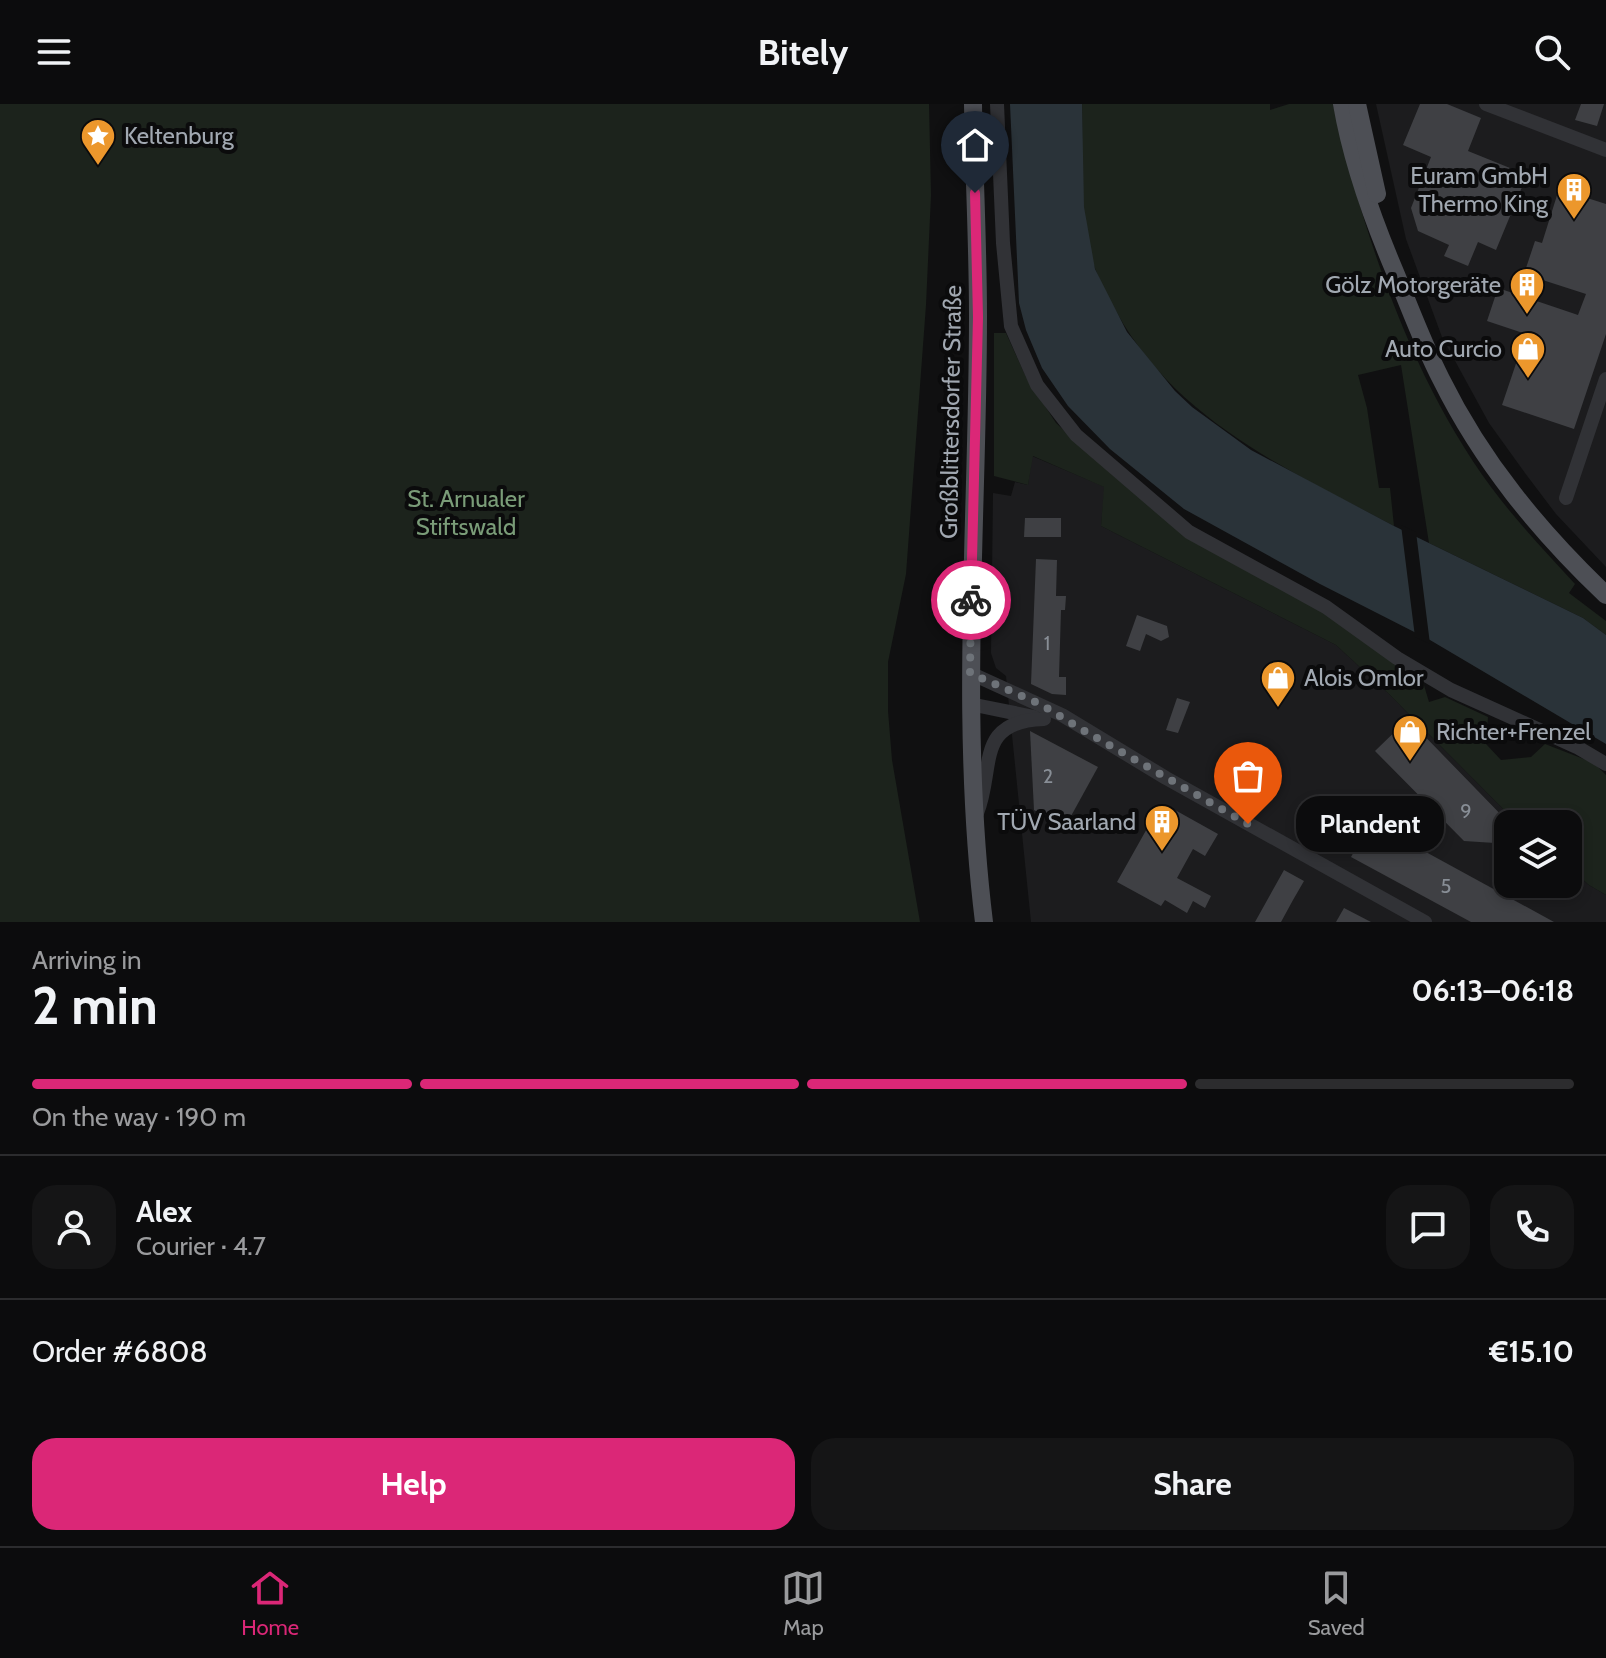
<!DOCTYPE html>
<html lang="en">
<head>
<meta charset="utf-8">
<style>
  :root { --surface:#0c0c0d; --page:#151516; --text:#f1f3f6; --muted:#9a9b9d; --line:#2c2c2e; --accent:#db2777 }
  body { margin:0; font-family:Cabin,sans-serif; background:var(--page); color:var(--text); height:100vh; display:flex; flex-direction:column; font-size:30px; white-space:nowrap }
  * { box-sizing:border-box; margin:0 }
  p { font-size:26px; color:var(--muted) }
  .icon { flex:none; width:44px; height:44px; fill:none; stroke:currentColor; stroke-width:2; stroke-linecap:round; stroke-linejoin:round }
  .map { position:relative; height:818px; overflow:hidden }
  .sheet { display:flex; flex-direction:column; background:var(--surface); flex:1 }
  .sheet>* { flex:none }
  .fabs { position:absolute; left:1494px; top:706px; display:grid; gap:16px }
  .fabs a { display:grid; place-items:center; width:88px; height:88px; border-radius:16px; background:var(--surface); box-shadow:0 4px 12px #0003,0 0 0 2px var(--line); font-size:40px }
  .pin { position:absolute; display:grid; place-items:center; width:68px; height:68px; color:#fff; margin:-82px -34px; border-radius:50% 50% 50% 0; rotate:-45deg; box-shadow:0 0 8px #0007 }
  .pin .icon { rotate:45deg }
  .courier { position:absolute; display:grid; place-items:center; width:80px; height:80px; margin:-40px; border:6px solid #db2777; border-radius:50%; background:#fff; color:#222; box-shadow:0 2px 10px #0007 }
  .bubble { position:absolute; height:56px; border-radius:24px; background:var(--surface); box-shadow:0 4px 12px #0003,0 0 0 2px var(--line); font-size:26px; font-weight:700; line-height:56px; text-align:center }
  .overview em { font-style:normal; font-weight:700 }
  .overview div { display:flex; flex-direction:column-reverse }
  .overview { display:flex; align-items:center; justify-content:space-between; height:136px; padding:0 32px }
  h1 { font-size:52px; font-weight:700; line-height:60px }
  .bar { display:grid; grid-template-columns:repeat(4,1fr); gap:12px 8px; align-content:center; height:96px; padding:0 32px }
  .bar i { height:10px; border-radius:6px; background:var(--line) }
  .bar .current { background:var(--accent) }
  .bar p { grid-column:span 4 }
  .line { display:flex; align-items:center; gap:20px; padding:0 32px; border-top:2px solid var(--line) }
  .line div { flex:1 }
  .round { display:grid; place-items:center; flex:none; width:84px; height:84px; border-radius:24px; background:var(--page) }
  .button { display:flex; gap:16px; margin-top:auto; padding:16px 32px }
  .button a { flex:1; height:92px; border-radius:24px; background:var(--accent); color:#fff; font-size:32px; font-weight:700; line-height:92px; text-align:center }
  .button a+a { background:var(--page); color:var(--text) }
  header { display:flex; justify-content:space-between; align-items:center; height:104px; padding:0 32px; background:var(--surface); font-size:36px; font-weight:700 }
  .tab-bar { display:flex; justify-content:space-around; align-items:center; height:112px; border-top:2px solid var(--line); background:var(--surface); font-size:22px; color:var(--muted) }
  .tab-bar a { display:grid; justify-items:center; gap:4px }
  .tab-bar .current { color:var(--accent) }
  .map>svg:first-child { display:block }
  .built { fill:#1c1c1e }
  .green { fill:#1c231c }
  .water { fill:#2a3339 }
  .pier { fill:#101011 }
  .building { fill:#3f4044 }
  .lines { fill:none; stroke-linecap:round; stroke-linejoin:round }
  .minor { stroke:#313236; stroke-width:14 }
  .major { stroke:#4d4f55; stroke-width:18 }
  .done { stroke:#6e7379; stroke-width:8; stroke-dasharray:0 14.4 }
  .route { stroke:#db2777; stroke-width:10 }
  .labels { text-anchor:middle; stroke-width:8; stroke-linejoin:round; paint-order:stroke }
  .number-label { font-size:20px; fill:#888e96 }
  .poi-label { font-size:24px; fill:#a1a8b1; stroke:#0b0b0c; text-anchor:end }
  .street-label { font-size:24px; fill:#a1a8b1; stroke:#0b0b0c }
  .park-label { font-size:24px; fill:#7a9c78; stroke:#0b0b0c }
</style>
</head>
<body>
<header><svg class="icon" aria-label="menu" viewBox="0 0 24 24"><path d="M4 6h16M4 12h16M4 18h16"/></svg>Bitely<svg class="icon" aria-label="search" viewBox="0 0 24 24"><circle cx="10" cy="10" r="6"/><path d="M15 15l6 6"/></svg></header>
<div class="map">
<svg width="1606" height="818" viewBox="0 0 1606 818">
  <rect width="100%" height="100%" fill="#101011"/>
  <g class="built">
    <polygon points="1376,0 1606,0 1606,463 1556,410 1525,369 1489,319 1442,233 1406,135"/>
    <polygon points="1032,352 1105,383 1101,422 1336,541 1388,589 1518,720 1508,720 1508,780 1568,780 1568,763 1589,781 1606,791 1606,818 1031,818 1006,572 996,564 991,549 993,389 1011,392 1015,378 1028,381"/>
  </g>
  <g class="green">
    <polygon points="0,0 929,0 931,91 926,201 906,470 888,558 888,607 892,656 920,818 0,818"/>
    <path d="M1082 0H1270V6L1289 0H1333C1364 131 1410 273 1491 383 1516 417 1546 448 1575 480L1569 489 1606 517V531L1583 514 1429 439 1401 261 1358 271 1367 304 1379 384H1390L1394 422C1289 366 1176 317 1116 207 1106 189 1096 171 1091 151 1079 103 1083 50 1082 0Z"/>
    <polygon points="994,229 1006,229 1026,273 1056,319 1116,374 1298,491 1423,578 1429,598 1445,593 1488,613 1486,640 1501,656 1531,653 1545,640 1594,659 1606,671 1606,791 1589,781 1568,763 1568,720 1518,720 1388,589 1336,541 1101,422 1104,383 1033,352 1028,381 994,372"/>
  </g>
  <polygon class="water" points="1010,0 1082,0 1084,103 1095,165 1127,228 1175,287 1192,303 1251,346 1394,422 1583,514 1606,531 1606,640 1430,536 1320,480 1184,405 1110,345 1068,302 1042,264 1026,226 1019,199"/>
  <polygon class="pier" points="1401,421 1416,428 1430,540 1415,533"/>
  <g class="building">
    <polygon points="1420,0 1447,0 1481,14 1468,47 1527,71 1496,146 1478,138 1468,162 1444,152 1449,141 1418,127 1411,104 1431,53 1403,41"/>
    <polygon points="1581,0 1604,0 1597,22 1575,16"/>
    <polygon points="1559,85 1606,100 1606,230 1574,325 1502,301 1526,230 1487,217 1498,184 1578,211 1586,190 1524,170 1535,137 1542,139"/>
    <polygon points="1025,414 1061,414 1061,433 1024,433"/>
    <polygon points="1036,455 1057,456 1056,492 1066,492 1065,506 1061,506 1059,573 1066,573 1066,591 1052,590 1031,580"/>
    <polygon points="1137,511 1167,522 1169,533 1161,537 1146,530 1140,547 1126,542"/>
    <polygon points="1177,594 1190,598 1178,629 1166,626"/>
    <polygon points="1408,615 1510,720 1508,720 1508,726 1495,739 1464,737 1375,647"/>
    <polygon points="1030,627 1098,663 1065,723 1034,706"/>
    <polygon points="1166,701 1218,730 1205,752 1193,745 1177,774 1211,792 1205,804 1193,797 1187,809 1165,796 1161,802 1117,778 1149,721 1154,723"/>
    <polygon points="1371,718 1554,818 1471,818 1351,753"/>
    <polygon points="1284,766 1304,777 1293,796 1281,818 1255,818"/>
    <polygon points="1344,804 1371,818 1336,818"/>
  </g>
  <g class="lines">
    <g class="minor">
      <polyline points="997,0 1003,139 1011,222 1037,281 1076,331 1189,428 1326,503 1397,554 1451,586 1577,643 1606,660"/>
      <polyline points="1486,0 1606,46"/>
      <polyline points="1566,394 1606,275"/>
      <polyline points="970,569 1062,611 1166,674 1425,818"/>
      <polyline points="970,600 1034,613"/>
      <path d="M977 709C995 665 974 617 1044 615"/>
    </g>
    <g class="major">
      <path d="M973 0C974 71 978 141 978 212 978 414 959 616 984 818"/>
      <path d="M1342 0C1352 58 1372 114 1395 168 1410 204 1423 240 1441 275 1482 358 1539 427 1606 491"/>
      <polyline points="1357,0 1377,90"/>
    </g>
  </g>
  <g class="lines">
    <polyline class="done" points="971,496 970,569 1040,600 1081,625 1248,720"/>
    <polyline class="route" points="971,496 978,213 975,89"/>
  </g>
  <defs>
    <symbol id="sight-pin" viewBox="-11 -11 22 30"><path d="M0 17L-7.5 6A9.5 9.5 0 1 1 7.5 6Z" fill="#ec972c" stroke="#0b0b0c"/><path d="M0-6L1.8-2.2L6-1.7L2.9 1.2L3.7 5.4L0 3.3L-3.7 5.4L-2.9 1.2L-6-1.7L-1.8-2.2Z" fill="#fff"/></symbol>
    <symbol id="building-pin" viewBox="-11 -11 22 30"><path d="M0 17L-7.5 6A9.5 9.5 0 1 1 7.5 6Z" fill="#ec972c" stroke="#0b0b0c"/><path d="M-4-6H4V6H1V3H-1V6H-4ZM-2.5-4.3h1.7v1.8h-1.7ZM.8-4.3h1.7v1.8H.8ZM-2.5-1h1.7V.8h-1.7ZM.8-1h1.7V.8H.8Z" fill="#fff"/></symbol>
    <symbol id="shop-pin" viewBox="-11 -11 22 30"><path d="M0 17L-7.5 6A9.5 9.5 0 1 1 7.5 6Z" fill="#ec972c" stroke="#0b0b0c"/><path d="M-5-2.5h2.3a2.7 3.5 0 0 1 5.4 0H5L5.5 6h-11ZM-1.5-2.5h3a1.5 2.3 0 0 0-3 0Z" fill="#fff"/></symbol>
  </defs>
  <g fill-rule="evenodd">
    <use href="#sight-pin" x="78" y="12" width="40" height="54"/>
    <use href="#building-pin" x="1554" y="66" width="40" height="54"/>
    <use href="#building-pin" x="1507" y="161" width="40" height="54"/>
    <use href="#shop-pin" x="1508" y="225" width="40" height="54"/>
    <use href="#shop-pin" x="1258" y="554" width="40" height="54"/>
    <use href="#shop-pin" x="1390" y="608" width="40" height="54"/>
    <use href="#building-pin" x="1142" y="698" width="40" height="54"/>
  </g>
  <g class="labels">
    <g class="number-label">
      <text x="1047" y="546">1</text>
      <text x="1048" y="679">2</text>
      <text x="1466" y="714">9</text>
      <text x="1446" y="789">5</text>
    </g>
    <g class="poi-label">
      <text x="124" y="40" text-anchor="start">Keltenburg</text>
      <text x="1548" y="80">Euram GmbH<tspan x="1548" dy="28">Thermo King</tspan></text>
      <text x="1501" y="189">Gölz Motorgeräte</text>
      <text x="1502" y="253">Auto Curcio</text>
      <text x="1304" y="582" text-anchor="start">Alois Omlor</text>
      <text x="1436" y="636" text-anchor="start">Richter+Frenzel</text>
      <text x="1136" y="726">TÜV Saarland</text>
    </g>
    <g class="street-label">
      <text transform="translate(951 308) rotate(-89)" y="8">Großblittersdorfer Straße</text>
    </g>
    <g class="park-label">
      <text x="466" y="403">St. Arnualer<tspan x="466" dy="28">Stiftswald</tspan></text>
    </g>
  </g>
</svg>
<div class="fabs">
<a><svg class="icon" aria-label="layers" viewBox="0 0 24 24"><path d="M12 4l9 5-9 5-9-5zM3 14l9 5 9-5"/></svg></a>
</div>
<div class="pin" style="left:1248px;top:720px;background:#ea580c"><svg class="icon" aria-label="bag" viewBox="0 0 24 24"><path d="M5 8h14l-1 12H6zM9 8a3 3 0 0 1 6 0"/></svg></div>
<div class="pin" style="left:975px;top:89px;background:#1f2937"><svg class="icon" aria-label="home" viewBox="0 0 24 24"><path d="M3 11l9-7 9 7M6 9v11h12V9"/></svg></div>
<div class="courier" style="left:971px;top:496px"><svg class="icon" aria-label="bike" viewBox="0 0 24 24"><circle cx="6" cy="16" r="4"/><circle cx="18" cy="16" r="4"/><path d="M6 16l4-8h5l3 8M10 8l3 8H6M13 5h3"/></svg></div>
<div class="bubble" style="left:1296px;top:692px;width:148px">Plandent</div>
</div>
<section class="sheet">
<div class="overview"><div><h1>2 min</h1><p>Arriving in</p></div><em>06:13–06:18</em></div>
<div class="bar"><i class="current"></i><i class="current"></i><i class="current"></i><i></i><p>On the way · 190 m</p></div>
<div class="line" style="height:144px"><a class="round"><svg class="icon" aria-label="person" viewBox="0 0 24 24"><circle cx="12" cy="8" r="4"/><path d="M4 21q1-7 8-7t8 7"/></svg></a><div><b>Alex</b><p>Courier · 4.7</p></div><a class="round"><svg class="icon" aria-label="chat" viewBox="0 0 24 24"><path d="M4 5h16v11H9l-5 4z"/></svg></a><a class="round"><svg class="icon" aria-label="phone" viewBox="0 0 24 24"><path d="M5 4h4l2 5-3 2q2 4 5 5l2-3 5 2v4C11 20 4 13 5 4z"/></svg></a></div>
<div class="line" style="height:104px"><div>Order #6808</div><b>€15.10</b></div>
<div class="button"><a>Help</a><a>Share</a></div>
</section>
<nav class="tab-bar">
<a class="current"><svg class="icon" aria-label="home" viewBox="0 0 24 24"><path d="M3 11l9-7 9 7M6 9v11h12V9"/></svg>Home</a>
<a><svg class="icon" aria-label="map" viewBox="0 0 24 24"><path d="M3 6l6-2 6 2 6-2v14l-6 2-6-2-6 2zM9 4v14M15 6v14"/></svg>Map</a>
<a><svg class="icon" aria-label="saved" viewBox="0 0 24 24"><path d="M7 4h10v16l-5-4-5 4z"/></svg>Saved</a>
</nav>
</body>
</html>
